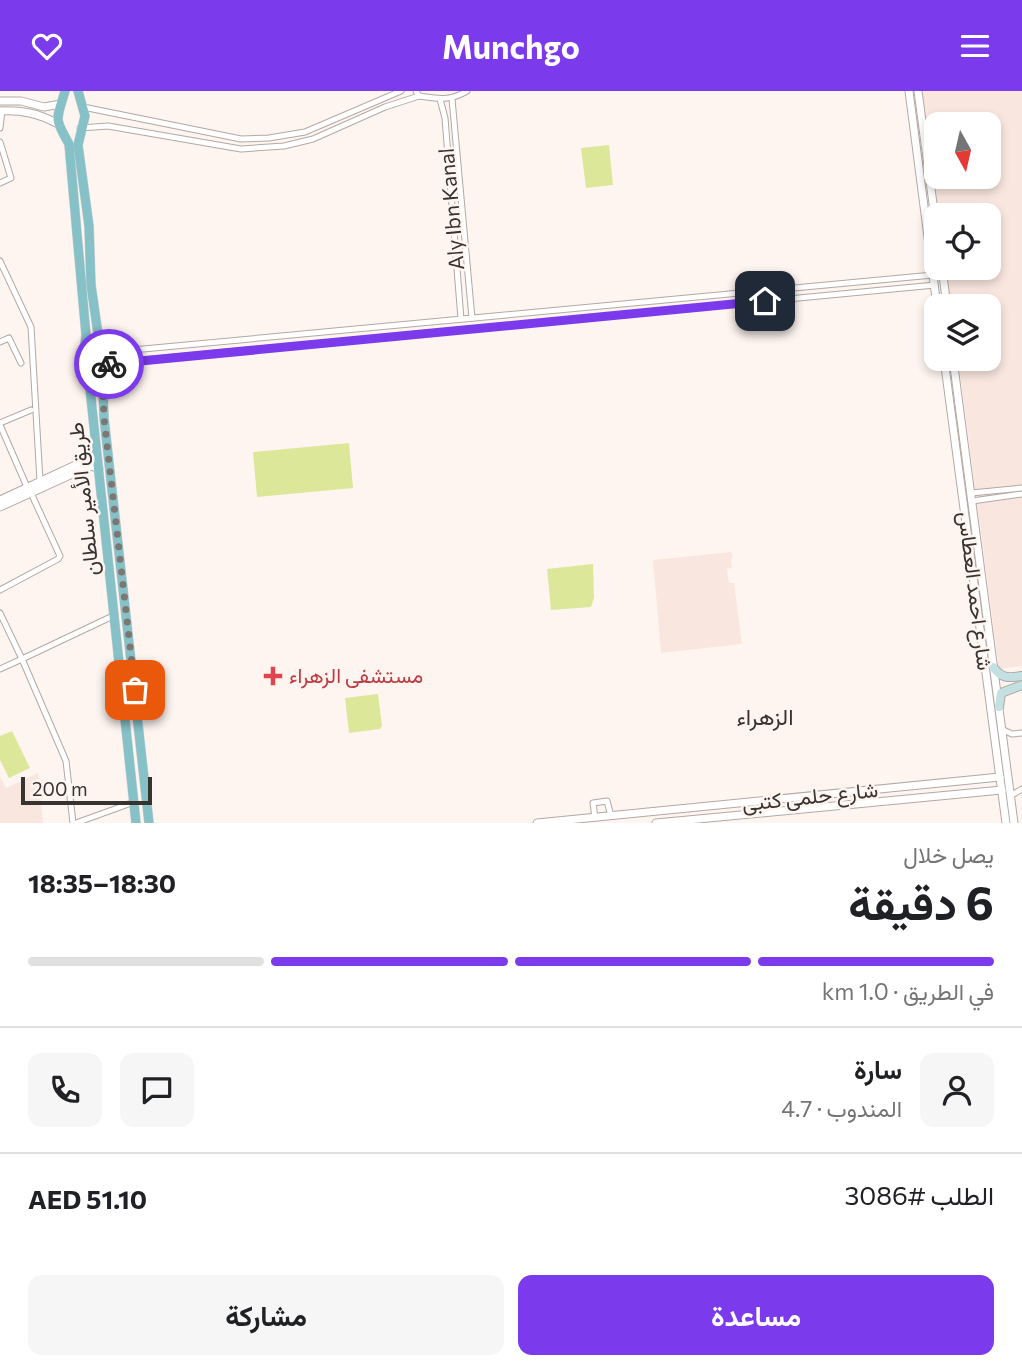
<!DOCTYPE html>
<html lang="ar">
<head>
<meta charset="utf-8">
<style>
  :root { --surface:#fff; --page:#f6f6f6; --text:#202124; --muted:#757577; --line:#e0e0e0; --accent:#7c3aed }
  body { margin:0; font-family:Commissioner,Vazirmatn,sans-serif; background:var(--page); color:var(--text); direction:rtl; height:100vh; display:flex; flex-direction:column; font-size:26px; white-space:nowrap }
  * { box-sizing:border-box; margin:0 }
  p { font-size:23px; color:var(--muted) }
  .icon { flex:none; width:38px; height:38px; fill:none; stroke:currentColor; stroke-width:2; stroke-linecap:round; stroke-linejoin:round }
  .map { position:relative; height:732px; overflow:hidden; direction:ltr }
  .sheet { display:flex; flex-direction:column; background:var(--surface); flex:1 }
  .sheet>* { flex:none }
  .needle { width:46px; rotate:172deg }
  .controls { position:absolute; left:924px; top:21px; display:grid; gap:14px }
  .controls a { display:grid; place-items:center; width:77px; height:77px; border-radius:14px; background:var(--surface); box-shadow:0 4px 10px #0003; font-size:35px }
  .scale { position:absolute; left:21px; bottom:18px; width:131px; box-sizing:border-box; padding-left:7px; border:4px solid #373331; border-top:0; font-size:19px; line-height:24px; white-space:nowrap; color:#373331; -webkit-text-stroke:5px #fff5f0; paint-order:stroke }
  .pin { position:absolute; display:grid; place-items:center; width:60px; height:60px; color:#fff; margin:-30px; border-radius:14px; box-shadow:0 4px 10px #0006 }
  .courier { position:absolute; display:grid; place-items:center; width:70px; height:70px; margin:-35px; border:5px solid #7c3aed; border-radius:50%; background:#fff; color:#222; box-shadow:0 2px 9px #0007 }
  .overview em { font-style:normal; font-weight:700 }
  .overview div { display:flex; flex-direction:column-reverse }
  .overview { display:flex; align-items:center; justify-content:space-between; height:119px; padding:0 28px }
  h1 { font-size:46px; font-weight:700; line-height:52px }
  .bar { display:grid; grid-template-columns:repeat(4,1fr); gap:10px 7px; align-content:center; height:84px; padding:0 28px }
  .bar i { height:9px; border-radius:5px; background:var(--line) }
  .bar .current { background:var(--accent) }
  .bar p { grid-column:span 4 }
  .line { display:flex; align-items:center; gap:18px; padding:0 28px; border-top:2px solid var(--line) }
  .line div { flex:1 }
  .round { display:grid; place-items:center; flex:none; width:74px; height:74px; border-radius:14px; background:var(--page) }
  .button { display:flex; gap:14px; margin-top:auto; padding:14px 28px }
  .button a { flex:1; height:80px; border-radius:14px; background:var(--accent); color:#fff; font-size:28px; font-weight:700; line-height:80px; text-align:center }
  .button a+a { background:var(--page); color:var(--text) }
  header { display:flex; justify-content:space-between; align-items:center; height:91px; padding:0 28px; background:var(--accent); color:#fff; font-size:32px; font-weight:700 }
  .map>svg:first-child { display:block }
  .built { fill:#f9e7df; fill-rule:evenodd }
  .green { fill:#dce799 }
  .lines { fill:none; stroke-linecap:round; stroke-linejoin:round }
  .minor-casing { stroke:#b2a8a4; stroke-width:7 }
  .tertiary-casing { stroke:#b2a8a4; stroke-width:9 }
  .secondary-casing { stroke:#b2a8a4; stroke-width:10 }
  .primary-casing { stroke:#d7d6d6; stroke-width:10 }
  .minor { stroke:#fff; stroke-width:5 }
  .tertiary { stroke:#fff; stroke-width:7 }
  .secondary { stroke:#c3e0e3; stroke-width:8 }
  .primary { stroke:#87c1c8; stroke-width:9 }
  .done { stroke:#7d7774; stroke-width:7; stroke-dasharray:0 12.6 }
  .route { stroke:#7c3aed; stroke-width:9 }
  .health-dot { fill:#e0444e; stroke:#fff5f0; stroke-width:2.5 }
  .labels { text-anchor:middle; stroke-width:5; stroke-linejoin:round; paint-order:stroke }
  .street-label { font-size:21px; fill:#373331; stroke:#fff5f0 }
  .health-label { font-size:21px; fill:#be3a42; stroke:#fff5f0; text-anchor:start }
  .neighbourhood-label { font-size:23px; fill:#373331; stroke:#fff5f0 }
</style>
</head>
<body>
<header><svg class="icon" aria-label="menu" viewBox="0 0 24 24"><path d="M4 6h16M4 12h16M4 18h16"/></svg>Munchgo<svg class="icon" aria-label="heart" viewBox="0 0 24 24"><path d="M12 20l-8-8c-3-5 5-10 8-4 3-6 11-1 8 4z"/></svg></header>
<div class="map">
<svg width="1022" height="732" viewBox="0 0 1022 732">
  <rect width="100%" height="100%" fill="#fff5f0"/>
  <g class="built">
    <path d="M922 0H1022V575L999 578 958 268H989V215H951L946 177H989V124H939ZM936 33H989V86H936Z"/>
    <polygon points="731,461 733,465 731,468 732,477 727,478 729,492 734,492 742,553 661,562 653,469"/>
    <polygon points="38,682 43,732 0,732 0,685 6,697"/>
  </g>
  <g class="green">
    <polygon points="609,54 613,94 586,97 581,57"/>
    <polygon points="349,352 353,397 257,406 253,361"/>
    <polygon points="593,473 594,507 591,516 551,519 547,478"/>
    <polygon points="378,603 382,635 380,638 349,642 345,607"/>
    <polygon points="12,640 30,677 9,687 0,669 0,645"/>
  </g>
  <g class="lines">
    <defs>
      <g id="minor">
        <path d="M416 0 419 5C438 8 451 10 467 0"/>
        <polyline points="440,8 445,27 461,228"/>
        <polyline points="452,8 472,227"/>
        <polyline points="83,16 241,48 269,47 305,41 401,0"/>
        <polyline points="0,37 2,19"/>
        <polyline points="80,37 108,35 241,58 284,55 313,48 385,16 419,5"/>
        <polyline points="0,51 11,87 0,92"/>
        <polyline points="0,170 31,236 40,390"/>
        <polyline points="0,251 9,247 21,272"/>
        <polyline points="100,260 111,261 933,184"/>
        <polyline points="102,275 112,272 935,194"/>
        <polyline points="0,332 31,319"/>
        <polyline points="0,334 27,396"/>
        <polyline points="971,402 1022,397"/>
        <polyline points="972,410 1022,403"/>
        <polyline points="0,499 58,468 60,465 31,402"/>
        <polyline points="0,522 22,568 115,524"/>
        <polyline points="0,578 22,568 66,670 73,732"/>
        <polyline points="1001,638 1012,643 1022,642"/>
        <polyline points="1010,705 1022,698"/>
        <polyline points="595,727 593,712 607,710 611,725"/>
        <polyline points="76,732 134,711"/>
      </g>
      <g id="tertiary">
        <polyline points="909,0 937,215"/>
        <polyline points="918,0 936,135"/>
        <polyline points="0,10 21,10 44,16 61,13"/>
        <path d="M0 20C22 19 38 22 58 33"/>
        <polyline points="942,177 947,215"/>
        <polyline points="944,268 1006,732"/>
        <polyline points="953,268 1014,732"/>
        <polyline points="0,409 97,364"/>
        <polyline points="0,416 90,375 99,377"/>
        <polyline points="537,732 1000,686"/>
        <polyline points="656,732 1002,699"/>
      </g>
      <g id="secondary">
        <path d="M993 576C1002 588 1008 587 1022 585"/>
        <polyline points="999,616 1001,602 1022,594"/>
      </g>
      <g id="primary">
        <path d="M65 0C57 29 53 25 69 53L86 244 84 262 90 298 136 732"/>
        <polyline points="78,0 85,25 78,54 89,135 91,194 102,271 104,327 149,732"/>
      </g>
    </defs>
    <use href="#minor" class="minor-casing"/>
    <use href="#tertiary" class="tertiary-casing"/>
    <use href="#secondary" class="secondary-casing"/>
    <use href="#primary" class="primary-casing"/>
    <use href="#minor" class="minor"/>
    <use href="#tertiary" class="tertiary"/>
    <use href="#secondary" class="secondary"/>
    <use href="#primary" class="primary"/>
  </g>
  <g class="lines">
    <polyline class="done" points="109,273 102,275 104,327 135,599"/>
    <polyline class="route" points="109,273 765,210"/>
  </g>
  <path class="health-dot" d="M269.5 574.5h7v7h7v7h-7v7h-7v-7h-7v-7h7z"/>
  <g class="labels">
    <g class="street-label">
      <text transform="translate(452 118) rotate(-95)" y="7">Aly Ibn Kanal</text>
      <text transform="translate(84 408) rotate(-96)" y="7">طريق الأمير سلطان</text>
      <text transform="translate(975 500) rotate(83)" y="7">شارع احمد العطاس</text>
      <text transform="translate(810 706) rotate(-6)" y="7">شارع حلمى كتبى</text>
    </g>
    <g class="health-label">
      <text x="289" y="592">مستشفى الزهراء</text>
    </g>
    <g class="neighbourhood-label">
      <text x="765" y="634">الزهراء</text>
    </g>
  </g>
</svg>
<div class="controls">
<a><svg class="needle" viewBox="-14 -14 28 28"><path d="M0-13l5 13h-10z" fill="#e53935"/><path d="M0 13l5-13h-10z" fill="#757577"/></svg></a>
<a><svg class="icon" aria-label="locate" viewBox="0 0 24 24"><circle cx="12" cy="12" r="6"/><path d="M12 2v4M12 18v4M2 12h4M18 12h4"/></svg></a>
<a><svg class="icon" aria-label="layers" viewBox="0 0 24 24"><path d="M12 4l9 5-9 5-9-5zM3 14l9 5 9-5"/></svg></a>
</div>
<div class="scale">200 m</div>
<div class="pin" style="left:135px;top:599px;background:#ea580c"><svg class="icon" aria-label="bag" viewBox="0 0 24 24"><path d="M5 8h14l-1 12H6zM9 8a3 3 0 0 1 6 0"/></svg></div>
<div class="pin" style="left:765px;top:210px;background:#1f2937"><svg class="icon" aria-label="home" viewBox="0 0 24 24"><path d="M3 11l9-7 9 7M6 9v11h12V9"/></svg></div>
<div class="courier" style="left:109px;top:273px"><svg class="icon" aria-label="bike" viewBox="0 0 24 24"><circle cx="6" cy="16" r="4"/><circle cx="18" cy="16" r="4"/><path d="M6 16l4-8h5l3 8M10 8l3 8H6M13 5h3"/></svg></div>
</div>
<section class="sheet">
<div class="overview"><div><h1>6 دقيقة</h1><p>يصل خلال</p></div><em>18:30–18:35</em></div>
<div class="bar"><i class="current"></i><i class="current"></i><i class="current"></i><i></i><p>في الطريق · 1.0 km</p></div>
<div class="line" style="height:126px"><a class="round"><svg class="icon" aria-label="person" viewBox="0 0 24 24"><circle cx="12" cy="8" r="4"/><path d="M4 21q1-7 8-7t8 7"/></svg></a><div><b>سارة</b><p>المندوب · 4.7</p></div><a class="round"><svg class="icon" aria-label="chat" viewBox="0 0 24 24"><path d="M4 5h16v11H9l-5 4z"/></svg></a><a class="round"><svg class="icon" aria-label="phone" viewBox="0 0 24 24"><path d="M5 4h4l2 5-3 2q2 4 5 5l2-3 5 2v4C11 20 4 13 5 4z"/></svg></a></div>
<div class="line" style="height:91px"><div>الطلب #3086</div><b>AED 51.10</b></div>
<div class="button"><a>مساعدة</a><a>مشاركة</a></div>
</section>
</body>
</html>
